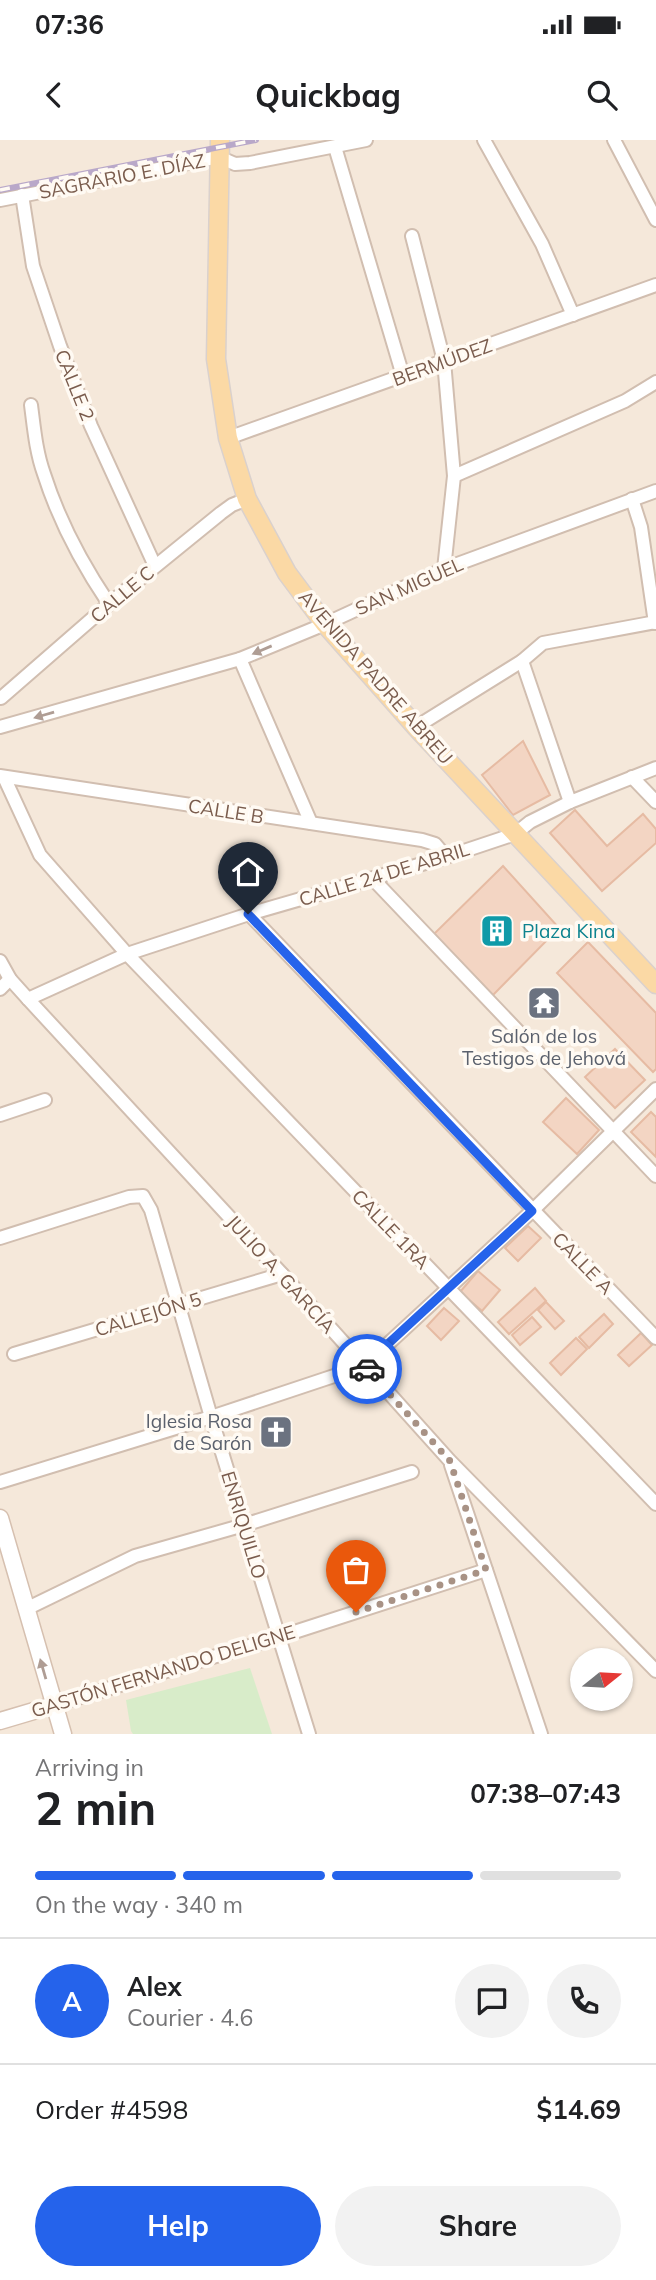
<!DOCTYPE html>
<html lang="en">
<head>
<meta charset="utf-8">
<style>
  :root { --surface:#fff; --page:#f2f2f2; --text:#202124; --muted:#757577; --line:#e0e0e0; --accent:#2563eb }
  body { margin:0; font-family:Mulish,sans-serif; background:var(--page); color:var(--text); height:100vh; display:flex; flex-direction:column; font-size:26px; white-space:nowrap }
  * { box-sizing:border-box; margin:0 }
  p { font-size:23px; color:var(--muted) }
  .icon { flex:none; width:38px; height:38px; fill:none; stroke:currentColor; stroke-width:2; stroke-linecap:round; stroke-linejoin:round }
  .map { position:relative; height:1594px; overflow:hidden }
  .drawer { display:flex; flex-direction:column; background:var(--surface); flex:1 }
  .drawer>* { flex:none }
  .needle { width:46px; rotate:72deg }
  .buttons { position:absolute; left:570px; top:1508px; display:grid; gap:14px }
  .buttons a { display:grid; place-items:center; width:63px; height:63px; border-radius:50%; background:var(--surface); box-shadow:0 2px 5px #0004; font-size:35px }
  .pin { position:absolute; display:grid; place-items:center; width:60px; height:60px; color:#fff; margin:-72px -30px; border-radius:50% 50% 50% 0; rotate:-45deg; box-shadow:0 0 7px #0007 }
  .pin .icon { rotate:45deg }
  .courier { position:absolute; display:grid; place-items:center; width:70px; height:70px; margin:-35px; border:5px solid #2563eb; border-radius:50%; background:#fff; color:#222; box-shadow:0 2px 9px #0007 }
  .overview em { font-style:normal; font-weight:700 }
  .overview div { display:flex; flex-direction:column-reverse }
  .overview { display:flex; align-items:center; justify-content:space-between; height:119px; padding:0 35px }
  h1 { font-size:46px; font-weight:700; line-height:52px }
  .bar { display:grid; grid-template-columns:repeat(4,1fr); gap:10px 7px; align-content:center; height:84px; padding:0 35px }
  .bar i { height:9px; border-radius:5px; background:var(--line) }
  .bar .on { background:var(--accent) }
  .bar p { grid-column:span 4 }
  .line { display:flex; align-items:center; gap:18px; padding:0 35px; border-top:2px solid var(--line) }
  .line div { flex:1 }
  .round { display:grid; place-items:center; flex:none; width:74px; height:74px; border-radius:37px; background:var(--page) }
  .cta { display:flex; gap:14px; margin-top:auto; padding:14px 35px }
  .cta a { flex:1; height:80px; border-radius:42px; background:var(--accent); color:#fff; font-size:28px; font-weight:700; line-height:80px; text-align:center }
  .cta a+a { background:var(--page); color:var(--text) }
  .status { display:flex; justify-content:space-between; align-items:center; height:49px; padding:0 35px; background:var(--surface); direction:ltr }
  .status svg { height:19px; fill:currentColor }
  header { display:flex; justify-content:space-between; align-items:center; height:91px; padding:0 35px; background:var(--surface); font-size:32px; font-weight:700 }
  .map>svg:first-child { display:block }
  .residential { fill:#f5e8da; fill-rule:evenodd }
  .green { fill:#d8ecc9 }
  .building { fill:#f3d5c3; stroke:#e6bba3; stroke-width:2 }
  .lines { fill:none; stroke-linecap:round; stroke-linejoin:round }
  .street-casing { stroke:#d1beb0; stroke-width:16 }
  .secondary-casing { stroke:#d6c0b0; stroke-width:19 }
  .primary-casing { stroke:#dad1cd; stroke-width:21 }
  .street { stroke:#fff; stroke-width:12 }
  .secondary { stroke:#fff; stroke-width:16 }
  .primary { stroke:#fbd9a5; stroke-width:18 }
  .rail-casing { stroke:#b9a8c9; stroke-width:6 }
  .rail { stroke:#fffaf3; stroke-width:3.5; stroke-dasharray:10; stroke-linecap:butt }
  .oneway { fill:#af9d94 }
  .done { stroke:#a89285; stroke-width:7; stroke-dasharray:0 12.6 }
  .route { stroke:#2563eb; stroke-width:9 }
  .labels { text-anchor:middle; stroke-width:7; stroke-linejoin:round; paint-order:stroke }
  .street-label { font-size:19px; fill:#7a5c4d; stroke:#fffaf3 }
  .culture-label { font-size:19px; fill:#0d838f; stroke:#fffaf3; text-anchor:start }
  .worship-label { font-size:19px; fill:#5b616d; stroke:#fffaf3 }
</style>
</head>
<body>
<div class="status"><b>07:36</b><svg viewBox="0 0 49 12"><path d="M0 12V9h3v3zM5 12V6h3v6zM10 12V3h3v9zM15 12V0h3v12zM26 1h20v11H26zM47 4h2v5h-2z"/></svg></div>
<header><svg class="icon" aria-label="back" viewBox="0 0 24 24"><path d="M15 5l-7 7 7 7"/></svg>Quickbag<svg class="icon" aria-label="search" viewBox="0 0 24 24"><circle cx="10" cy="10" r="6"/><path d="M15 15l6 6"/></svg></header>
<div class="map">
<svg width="656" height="1594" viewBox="0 0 656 1594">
  <rect width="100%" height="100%" fill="#fdf6ec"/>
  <path class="residential" d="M0 0H656V1594H0ZM583 1521H621V1559H583Z"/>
  <polygon class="green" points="250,1528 272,1594 133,1594 131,1591 126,1560"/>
  <g class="building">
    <polygon points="523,601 550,655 513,675 482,635"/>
    <polygon points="575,670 607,706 643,674 656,689 656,703 602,751 550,693"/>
    <polygon points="503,726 559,788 493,855 434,794"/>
    <polygon points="588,802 656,873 656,929 653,932 557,833"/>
    <polygon points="615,909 645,940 615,968 585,937"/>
    <polygon points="566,958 599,990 577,1014 543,982"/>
    <polygon points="651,972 656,977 656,1017 631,992"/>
    <polygon points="528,1086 541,1098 518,1121 505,1108"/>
    <polygon points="478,1131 500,1150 482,1171 460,1152"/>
    <polygon points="535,1148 546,1161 509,1194 498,1182"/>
    <polygon points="546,1162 564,1181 555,1189 538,1170"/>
    <polygon points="444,1168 459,1181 441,1200 427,1186"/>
    <polygon points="604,1174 613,1184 589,1208 579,1197"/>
    <polygon points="532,1177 541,1187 520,1205 512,1195"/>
    <polygon points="641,1193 652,1205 629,1226 618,1215"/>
    <polygon points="576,1198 587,1209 561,1235 550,1223"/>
  </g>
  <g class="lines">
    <defs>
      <g id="street">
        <polyline points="484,0 542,104 573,175"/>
        <polyline points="614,0 656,80"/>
        <polyline points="335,7 403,236"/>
        <polyline points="22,55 33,126 60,206 91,286 155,426"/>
        <polyline points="0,60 219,17 235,24 250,23 366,0"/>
        <polyline points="412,96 444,221 454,336 444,429"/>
        <path d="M31 265C34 288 36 312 44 334 59 381 82 424 109 464"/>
        <polyline points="228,298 656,145"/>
        <polyline points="454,336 625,261 656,242"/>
        <polyline points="632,359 641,387 655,483"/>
        <polyline points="240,519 311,683"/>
        <polyline points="522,521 570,662"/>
        <polyline points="1,558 109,464 221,373 232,365 247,359"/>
        <polyline points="0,587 240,519 325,484 444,429 656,351"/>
        <polyline points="416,587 522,521 543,503 656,482"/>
        <polyline points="0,636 422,700 435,704 446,717"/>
        <polyline points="4,637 40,715 127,814 656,1364"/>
        <polyline points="632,637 656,662"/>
        <polyline points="373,739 656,1036"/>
        <polyline points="249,774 656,1198"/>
        <polyline points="0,821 10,839 28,859 282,1134 450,1321 656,1531"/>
        <polyline points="0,849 10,839"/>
        <polyline points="28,859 127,814 249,774 446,717 515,694 530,682 570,662 656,628"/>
        <polyline points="0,975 45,960"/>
        <polyline points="0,1098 129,1057 143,1056 151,1070 211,1277 309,1594"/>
        <polyline points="14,1214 282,1134"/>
        <polyline points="451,1325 541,1594"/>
        <polyline points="0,1342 211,1277 364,1226 532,1071 656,949"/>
        <polyline points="26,1469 135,1416 244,1385 412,1332"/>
        <polyline points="54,1565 279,1497 486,1430"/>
      </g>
      <g id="secondary">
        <polyline points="0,1378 63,1594"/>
        <polyline points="0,1581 54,1565"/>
      </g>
      <polyline id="primary" points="220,0 216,219 228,298 247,359 287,433 325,484 416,587 656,844"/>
    </defs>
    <use href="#street" class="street-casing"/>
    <use href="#secondary" class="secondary-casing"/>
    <use href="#primary" class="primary-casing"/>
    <use href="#street" class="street"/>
    <use href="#secondary" class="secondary"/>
    <use href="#primary" class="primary"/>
    <defs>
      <polyline id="rail" points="0,50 256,0"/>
    </defs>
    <use href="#rail" class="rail-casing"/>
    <use href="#rail" class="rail"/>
  </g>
  <defs><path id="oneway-solid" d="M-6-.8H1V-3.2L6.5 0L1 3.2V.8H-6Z" transform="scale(1.75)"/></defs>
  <g class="oneway">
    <use href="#oneway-solid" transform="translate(262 510) rotate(157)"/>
    <use href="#oneway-solid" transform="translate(44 575) rotate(164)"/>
    <use href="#oneway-solid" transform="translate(43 1529) rotate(-106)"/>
  </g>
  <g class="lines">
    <polyline class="done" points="356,1472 486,1430 450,1321 367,1229"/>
    <polyline class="route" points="248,774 532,1071 364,1226 367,1229"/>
  </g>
  <defs>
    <symbol id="building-square" viewBox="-11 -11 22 22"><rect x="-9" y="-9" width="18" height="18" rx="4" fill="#0f9aa8" stroke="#fffaf3"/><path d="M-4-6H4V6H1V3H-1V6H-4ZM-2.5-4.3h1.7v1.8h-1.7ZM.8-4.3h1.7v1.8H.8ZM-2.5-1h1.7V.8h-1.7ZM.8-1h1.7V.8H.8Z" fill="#fff"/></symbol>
    <symbol id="temple-square" viewBox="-11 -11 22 22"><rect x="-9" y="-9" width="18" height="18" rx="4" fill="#6b7280" stroke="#fffaf3"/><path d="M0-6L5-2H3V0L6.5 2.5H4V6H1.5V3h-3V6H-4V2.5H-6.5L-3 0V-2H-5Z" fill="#fff"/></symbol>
    <symbol id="church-square" viewBox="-11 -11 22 22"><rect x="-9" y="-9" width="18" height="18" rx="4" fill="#6b7280" stroke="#fffaf3"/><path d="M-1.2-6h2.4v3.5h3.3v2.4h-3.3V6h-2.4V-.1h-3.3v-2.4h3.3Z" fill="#fff"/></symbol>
  </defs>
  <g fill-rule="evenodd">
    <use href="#building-square" x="478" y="772" width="38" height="38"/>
    <use href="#temple-square" x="525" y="844" width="38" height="38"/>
    <use href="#church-square" x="257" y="1273" width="38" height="38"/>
  </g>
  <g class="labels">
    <g class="street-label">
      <text transform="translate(122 36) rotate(-11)" y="7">SAGRARIO E. DÍAZ</text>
      <text transform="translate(442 222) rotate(-20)" y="7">BERMÚDEZ</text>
      <text transform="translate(75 245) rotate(68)" y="7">CALLE 2</text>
      <text transform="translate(409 446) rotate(-24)" y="7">SAN MIGUEL</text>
      <text transform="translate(122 454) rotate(-40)" y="7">CALLE C</text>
      <text transform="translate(376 537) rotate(49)" y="7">AVENIDA PADRE ABREU</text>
      <text transform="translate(226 671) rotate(9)" y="7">CALLE B</text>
      <text transform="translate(384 734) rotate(-17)" y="7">CALLE 24 DE ABRIL</text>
      <text transform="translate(391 1089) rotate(46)" y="7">CALLE 1RA</text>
      <text transform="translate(583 1123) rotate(46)" y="7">CALLE A</text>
      <text transform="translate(281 1134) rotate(48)" y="7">JULIO A. GARCÍA</text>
      <text transform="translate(148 1174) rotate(-17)" y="7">CALLEJÓN 5</text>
      <text transform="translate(244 1385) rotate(73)" y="7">ENRIQUILLO</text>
      <text transform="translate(163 1531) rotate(-17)" y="7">GASTÓN FERNANDO DELIGNE</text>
    </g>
    <g class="culture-label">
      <text x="522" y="798">Plaza Kina</text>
    </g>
    <g class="worship-label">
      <text x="544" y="903">Salón de los<tspan x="544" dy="22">Testigos de Jehová</tspan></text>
      <text x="252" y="1288" text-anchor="end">Iglesia Rosa<tspan x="252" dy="22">de Sarón</tspan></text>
    </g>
  </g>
</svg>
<div class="buttons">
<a><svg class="needle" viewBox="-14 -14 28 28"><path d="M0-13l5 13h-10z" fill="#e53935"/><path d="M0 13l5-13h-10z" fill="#757577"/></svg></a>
</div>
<div class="pin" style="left:356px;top:1472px;background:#ea580c"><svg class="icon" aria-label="bag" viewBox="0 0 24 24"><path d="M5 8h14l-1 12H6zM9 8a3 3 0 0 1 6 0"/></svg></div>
<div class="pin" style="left:248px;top:774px;background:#1f2937"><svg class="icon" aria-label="home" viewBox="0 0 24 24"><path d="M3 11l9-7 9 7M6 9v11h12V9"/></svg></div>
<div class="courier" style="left:367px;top:1229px"><svg class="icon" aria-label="car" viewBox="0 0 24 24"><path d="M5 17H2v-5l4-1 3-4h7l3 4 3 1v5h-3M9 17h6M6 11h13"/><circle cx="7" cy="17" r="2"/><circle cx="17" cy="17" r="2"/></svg></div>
</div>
<section class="drawer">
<div class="overview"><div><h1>2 min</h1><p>Arriving in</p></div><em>07:38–07:43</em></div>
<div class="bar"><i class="on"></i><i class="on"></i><i class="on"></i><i></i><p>On the way · 340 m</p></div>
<div class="line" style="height:126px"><b class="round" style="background:var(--accent);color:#fff">A</b><div><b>Alex</b><p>Courier · 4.6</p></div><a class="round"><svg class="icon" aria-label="chat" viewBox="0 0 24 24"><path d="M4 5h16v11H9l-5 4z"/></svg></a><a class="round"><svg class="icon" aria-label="phone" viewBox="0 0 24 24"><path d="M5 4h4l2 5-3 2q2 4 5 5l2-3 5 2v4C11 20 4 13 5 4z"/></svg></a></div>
<div class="line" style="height:91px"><div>Order #4598</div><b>$14.69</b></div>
<div class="cta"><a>Help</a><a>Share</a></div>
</section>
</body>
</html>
